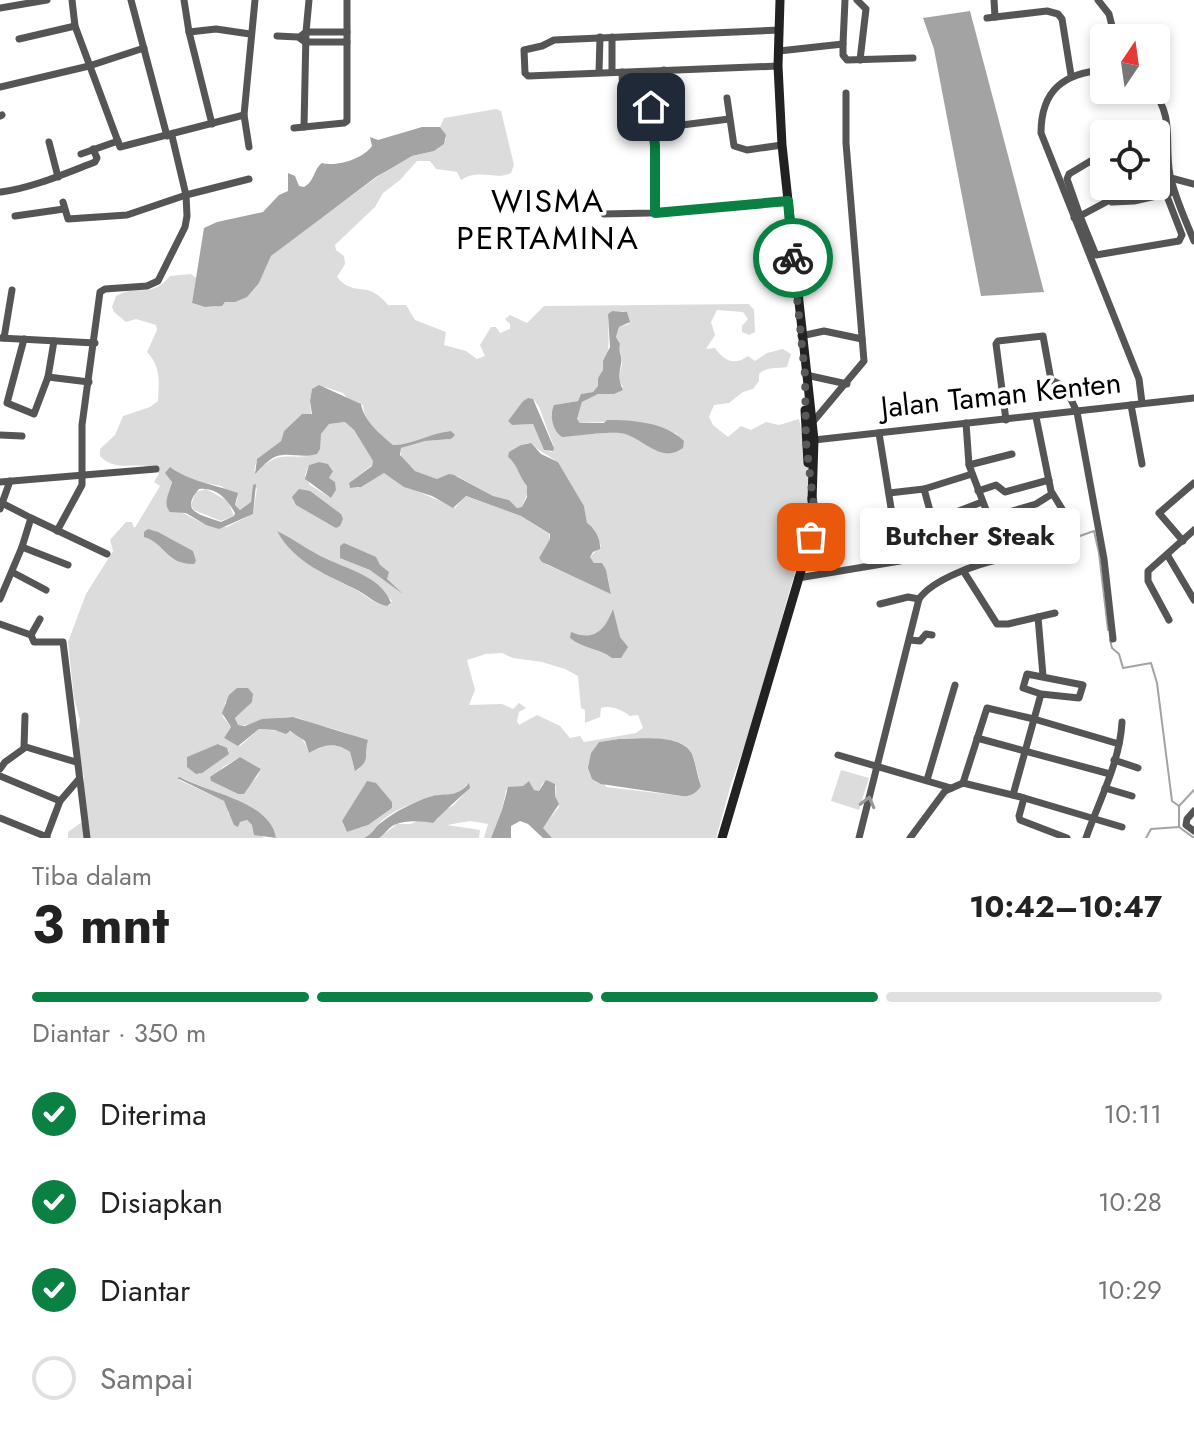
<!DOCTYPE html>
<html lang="id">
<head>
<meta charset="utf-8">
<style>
  :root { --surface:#fff; --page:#f6f6f6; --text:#222; --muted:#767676; --line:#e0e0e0; --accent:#0b8043 }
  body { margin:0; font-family:Jost,sans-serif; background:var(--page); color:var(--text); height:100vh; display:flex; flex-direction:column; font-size:30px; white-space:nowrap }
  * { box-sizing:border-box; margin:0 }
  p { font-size:26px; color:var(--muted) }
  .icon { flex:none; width:44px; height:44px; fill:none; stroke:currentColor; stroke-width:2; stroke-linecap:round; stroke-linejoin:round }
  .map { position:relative; height:838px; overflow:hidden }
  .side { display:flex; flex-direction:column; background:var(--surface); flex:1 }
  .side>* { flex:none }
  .needle { width:52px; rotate:13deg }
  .tools { position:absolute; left:1090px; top:24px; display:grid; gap:16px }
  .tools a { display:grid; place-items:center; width:80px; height:80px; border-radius:8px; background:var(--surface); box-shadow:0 4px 12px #0003; font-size:40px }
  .pin { position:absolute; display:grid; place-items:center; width:68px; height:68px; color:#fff; margin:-34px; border-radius:16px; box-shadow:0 4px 12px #0006 }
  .courier { position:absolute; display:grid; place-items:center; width:80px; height:80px; margin:-40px; border:6px solid #0b8043; border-radius:50%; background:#fff; color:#222; box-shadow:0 2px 10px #0007 }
  .bubble { position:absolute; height:56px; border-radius:8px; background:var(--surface); box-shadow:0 4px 12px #0003; font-size:26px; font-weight:700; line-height:56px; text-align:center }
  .overview em { font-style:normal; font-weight:700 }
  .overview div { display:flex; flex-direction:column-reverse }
  .overview { display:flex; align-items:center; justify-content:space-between; height:136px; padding:0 32px }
  h1 { font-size:52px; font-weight:700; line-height:60px }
  .bar { display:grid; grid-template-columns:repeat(4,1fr); gap:12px 8px; align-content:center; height:96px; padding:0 32px }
  .bar i { height:10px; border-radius:6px; background:var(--line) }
  .bar .selected { background:var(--accent) }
  .bar p { grid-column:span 4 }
  ol { padding:0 32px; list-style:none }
  li { display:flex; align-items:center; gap:24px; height:88px }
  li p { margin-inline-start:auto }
  li .icon { padding:8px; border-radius:50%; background:var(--accent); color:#fff; stroke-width:4 }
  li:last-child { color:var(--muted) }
  li i { width:44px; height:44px; border:4px solid var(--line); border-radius:50% }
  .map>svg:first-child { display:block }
  .green { fill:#dcdcdc; fill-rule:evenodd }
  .water { fill:#a3a3a3; fill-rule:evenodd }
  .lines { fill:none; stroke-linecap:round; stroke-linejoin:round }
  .stream { stroke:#a3a3a3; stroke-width:2 }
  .minor { stroke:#555; stroke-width:7 }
  .secondary { stroke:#222; stroke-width:9 }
  .oneway { stroke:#999 }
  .done { stroke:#595959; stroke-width:8; stroke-dasharray:0 14.4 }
  .route { stroke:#0b8043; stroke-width:10 }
  .labels { text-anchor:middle; stroke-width:7; stroke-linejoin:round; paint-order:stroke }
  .street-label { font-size:30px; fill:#000; stroke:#fff }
  .neighbourhood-label { font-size:32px; letter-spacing:2px; fill:#000; stroke:#fff }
</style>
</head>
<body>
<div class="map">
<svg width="1194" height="838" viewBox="0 0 1194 838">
  <rect width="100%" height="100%" fill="#fff"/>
  <g class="green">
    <path d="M496 109 501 111 514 165 511 173C495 181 480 168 461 180L457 172 436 169 430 161H417L400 180 383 193 375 207 335 245 336 250 344 256 345 264 337 277C356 299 366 278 388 305H406L415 320 446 332 444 345 466 351 477 359 485 356 480 345 491 327H496L500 333 510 329V324L505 319 510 315 527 323 544 306 749 304 754 310 755 332 749 335 742 332V326L748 319 743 312 717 310 711 322 715 335 706 349 715 348C724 361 735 366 748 356L755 361 767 353 783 349 791 354 787 367C776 369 768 366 759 374V381L753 389 743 392 729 403 714 405 709 417 713 425 728 437 741 426 751 430 766 422 779 425 799 419 811 476 809 521 751 729 732 781 716 838H552L542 828 559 807 555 796 556 786 543 783 539 791 534 790 529 781 523 786 506 790 502 810 491 838H484L488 824 470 821 447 825 480 830 479 838H379L397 824H411L419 820 430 822 438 819 441 812 454 805 467 790V784C457 798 441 793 427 798 411 804 388 812 377 826 371 832 371 834 364 838H276C271 801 207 793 181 777L179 780 224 801 228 808V813L240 822 247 820 264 838H68V832L82 822 84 777 79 756 78 731 80 720 74 698 68 642 86 594 113 551 110 540 126 522H132L134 528 136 526 160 486 154 482 159 474 156 468C137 461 115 473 100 456V449L115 435 123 416 150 407 158 401C159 380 161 367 147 352L157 330 156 325 136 319 126 322 114 312 112 307 116 296C137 283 150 300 170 276L191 274 196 278 192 303C205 308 216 310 227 301L235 302 259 283 271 256 307 228 391 167 412 156 434 151 444 144 446 138 440 127 444 118ZM612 311H624L629 324 619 327 616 337 620 344C618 352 623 356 622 363 621 373 616 377 623 387L611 394H598L582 402 577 419 580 423C616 422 642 418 677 434L681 450C659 462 642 436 621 433 605 431 579 435 562 437 555 428 548 417 554 405L578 401 581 394 593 392 598 386V378C612 360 608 336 608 314ZM325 387 343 393 348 399 363 405C364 423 381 434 393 445 412 445 430 436 449 431L451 439 425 441 401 448V457L415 471 437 479 457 476 493 496 509 500 517 508 522 507 527 494V486C520 476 518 466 508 457L521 445 528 443 558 462 584 506 587 524 594 529 601 546 590 557 594 563 602 564 608 578 611 593 547 565 539 558 550 539 549 534 521 516 465 496 455 508C431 496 406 489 384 473L358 488H350L349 483 372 465 373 461 354 430 345 422 329 424 321 434 316 454C291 462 279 447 258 472L254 471 257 459 281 441 284 431 302 414H311L310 401 312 390ZM528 398 535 401 539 407 554 447 552 452 544 450 533 424 512 425 508 421 523 401ZM319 462 329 465 333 470 329 478 334 482 336 490 331 498 310 485 305 475 309 465ZM173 469 190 480 221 486 238 498 235 505 240 510 251 502 253 490 257 488 253 514 227 527 206 525 181 512 171 488ZM277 531C290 538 303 547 316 554 349 573 365 571 392 601L390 605C376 607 368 596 356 590 326 574 295 563 277 531ZM502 653 513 658 542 662 565 669 578 676 581 708 585 710V723L600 717 601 708C611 705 622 710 630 716L638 715 643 728 636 733 584 742 580 736 570 738 560 726 537 715 519 725 517 721 519 712 526 708 519 703 513 709 502 704 469 705 475 690 467 660 486 654ZM253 697 251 702 235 718 238 725C250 727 275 715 293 717 302 718 309 723 317 725 340 730 385 739 358 770L354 767 350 752C335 742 325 744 309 753 300 725 284 733 259 729L240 746 224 738 231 727 223 717 225 702ZM619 739C635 739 678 735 689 749 696 759 697 774 701 786 697 793 690 797 682 796L606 787 591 753 599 742ZM220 744 229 751 199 774 187 766V757ZM240 757 261 769 257 777 238 794 211 781 223 767ZM367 781 368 825 347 832 342 822Z"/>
    <polygon points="206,489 228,501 234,516 221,521 194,510 191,505 196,492"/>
    <polygon points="841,770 869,778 859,810 831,801"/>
  </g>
  <g class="water">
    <polygon points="970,11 1044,292 981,296 934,49 923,18"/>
    <path d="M422 127H440L446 135 444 144 434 151 412 156 376 177 271 256 259 283 247 297 235 302H225L222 306 205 307 192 303 204 228 217 222 263 212 279 195 288 191V173L295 176 299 186 304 187C315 181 313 170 322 163 336 167 363 159 372 146L370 137 378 140Z"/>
    <path d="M612 311 627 312 630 322 619 327 616 337 620 344C618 353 623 356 621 364 619 375 618 379 623 390L614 394H598L582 402 577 419 580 423H604L607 420C633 420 665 422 684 441L683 448C662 464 645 440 625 434 614 430 576 436 562 437 553 431 549 415 554 405L578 401 581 394 593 392 598 386V378L603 370V361L610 347 608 314Z"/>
    <path d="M319 385 361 404C364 421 380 434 393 445 414 445 430 433 451 431L455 435 451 439 425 441 401 448 400 455 415 471 437 479 449 474 454 475 493 496 509 500 517 508 522 507 527 497V486C519 477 518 465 508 457L509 452 521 445 531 443 541 454 558 462 584 506 587 523C595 528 601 540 600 549L593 552 590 557 594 563H602L606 570 611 594 542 562 539 558 550 539V534L521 516 466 496 453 508 432 496 404 487 384 473 361 487 350 488 349 483 372 466 373 461 354 430 345 422 329 424 321 434 320 449 317 454C305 458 294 454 283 455 271 455 263 467 255 474L257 459 281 441 284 431 302 414H312L310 401 312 389Z"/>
    <polygon points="528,398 533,399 554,448 553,451 544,450 533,424 512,425 508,421 523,401"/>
    <polygon points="319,462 328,464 333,471 329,478 335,482 336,490 331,498 305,479 309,465"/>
    <path d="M170 467C191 482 213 484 238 493L235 505 240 510 251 502 253 485 256 484 253 514 219 529 206 525 186 513 170 512C162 503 170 492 172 482L165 473ZM199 489C217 487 227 499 235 513L234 516 221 522C203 515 178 513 199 489Z"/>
    <polygon points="299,489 310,491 341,514 343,519 340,526 336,528 296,505 292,497"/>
    <path d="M148 529 158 532 193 551 196 561 194 564C167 565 165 543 144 537V532Z"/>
    <path d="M277 531C290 537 302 546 315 553 340 568 381 574 391 603L387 606C376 604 369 597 359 591 328 575 295 564 277 531Z"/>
    <polygon points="344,543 376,557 380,565 389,572 387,579 403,594 370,570 340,558 340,546"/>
    <path d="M613 609 620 637 628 647 621 658H612C600 648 583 649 570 638L571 632C594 642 605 630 613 609Z"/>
    <path d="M237 688H248L253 694 252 702 235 718 238 725 245 726 262 719 293 717 368 740C363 756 372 760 355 771L350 752C335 742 325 744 309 753L305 741 290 731 286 734 275 730 259 729 238 746 224 738 231 727 222 713 229 695Z"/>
    <path d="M619 739C639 739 682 733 692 754 696 764 697 776 701 786 697 793 690 797 682 796L601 784 592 779 588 768 591 753 599 742Z"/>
    <polygon points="218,744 227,748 229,754 202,773 196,774 187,767 187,757"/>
    <polygon points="240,757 261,769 244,794 238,794 211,781 210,777"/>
    <path d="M180 777C207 793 271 801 276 838L254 835 252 825 247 820 240 822 238 827 234 825 224 801 177 778Z"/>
    <polygon points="546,780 555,784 555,796 559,804 543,828 552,838 543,838 528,824 520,821 511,826 511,838 491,838 502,810 508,787 523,786 529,781 534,790 539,791"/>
    <polygon points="367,781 376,783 392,802 392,808 368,825 347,832 342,821"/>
    <path d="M469 783 470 788C457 800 444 811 433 823 421 821 406 820 394 825 388 828 385 834 379 838H364C373 834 374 827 382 822 396 811 412 803 429 797 444 792 456 799 469 783Z"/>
  </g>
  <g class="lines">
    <g class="stream">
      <polyline points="1066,519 1074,538 1094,531 1099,553 1108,630"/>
      <polyline points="1110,640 1112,648 1119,654 1123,668 1151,663 1157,683 1172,801 1179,806 1179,827 1194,838"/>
      <polyline points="1179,806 1194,790"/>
      <polyline points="1146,838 1151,829 1179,827"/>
    </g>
    <g class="minor">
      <polyline points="72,0 75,26 120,147 244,115"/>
      <polyline points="131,0 167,136"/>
      <polyline points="184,0 189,32 212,124"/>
      <polyline points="857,0 866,9 860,60"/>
      <polyline points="994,0 995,17"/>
      <polyline points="1098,0 1109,14 1115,38"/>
      <polyline points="0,8 47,0"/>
      <polyline points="987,18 1047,11 1058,14 1062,19 1071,75"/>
      <polyline points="189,32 216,29 250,34"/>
      <polyline points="302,35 306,32 347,32"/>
      <polyline points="277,36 298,37 305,42 347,42"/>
      <polyline points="1096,36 1099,70"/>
      <polyline points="612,37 612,72"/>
      <polyline points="19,39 75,26"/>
      <polyline points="843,44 845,0"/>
      <polyline points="779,51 843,44 843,55 847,60 913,58"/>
      <polyline points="778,66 528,76 525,73 524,50 542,46 554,40 779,30"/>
      <polyline points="664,70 665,95"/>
      <path d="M1104 70C1064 73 1041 90 1041 133L1139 379 1142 403"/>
      <polyline points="599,72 600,37"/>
      <polyline points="622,72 623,101"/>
      <polyline points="0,87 89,66 144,48"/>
      <path d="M1152 90C1175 116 1164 144 1170 175 1175 198 1185 219 1194 241"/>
      <polyline points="727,98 734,146 747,150 782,145"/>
      <polyline points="651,107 655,146 655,213"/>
      <polyline points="0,116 2,115"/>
      <polyline points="682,125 729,119"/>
      <polyline points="304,127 306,32 309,0"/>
      <polyline points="294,128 344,123 347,121 347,0"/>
      <polyline points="1137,134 1153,124 1161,126 1156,174"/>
      <polyline points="49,142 58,177"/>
      <polyline points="249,147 244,115 255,0"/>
      <polyline points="1104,153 1069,174 1067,179 1080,216 1136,186"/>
      <polyline points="81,154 118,141"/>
      <polyline points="1171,178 1194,184"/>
      <path d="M1 192C32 188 64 174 95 162L97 158 93 149"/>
      <polyline points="63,202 68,219 127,215 186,195 249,179"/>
      <polyline points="1112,202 1134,201 1174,192"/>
      <polyline points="604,214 650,213 788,201"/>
      <polyline points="15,216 64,209"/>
      <polyline points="1074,218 1080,216 1096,255 1179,241 1182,235 1158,173"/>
      <polyline points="801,336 824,331 862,339"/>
      <polyline points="0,338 95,343"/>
      <polyline points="4,338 12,290"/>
      <polyline points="24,339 7,403 34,414 48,377 54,341"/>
      <polyline points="806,375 847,384"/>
      <polyline points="48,377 89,382"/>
      <polyline points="1131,405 1142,464"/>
      <polyline points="1036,417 1051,491 1067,517"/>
      <polyline points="1006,420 996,344 998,341 1043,336 1051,380 1065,387 1077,412 1104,559 1113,639"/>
      <polyline points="812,423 864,361 846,143 846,93"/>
      <polyline points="879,433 896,539 926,537 933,550 996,536 969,465 966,423"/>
      <polyline points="0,435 22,436"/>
      <polyline points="814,440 1194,398"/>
      <polyline points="969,465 1012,454"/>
      <polyline points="0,482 156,469"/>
      <polyline points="924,489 932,518"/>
      <polyline points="978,491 996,485 1005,492 1049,480"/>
      <polyline points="889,493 924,489 972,474"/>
      <polyline points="2,503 31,518"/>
      <polyline points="0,509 10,481"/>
      <polyline points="956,512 982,502"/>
      <polyline points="989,518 1036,504 1052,494"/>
      <polyline points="57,531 82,485 82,425 100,292 105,289 147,286 158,281 185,227 187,216 186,195 172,136"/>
      <polyline points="1183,541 1159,513 1194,483"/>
      <polyline points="22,547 68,565"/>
      <polyline points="1168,556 1194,600"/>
      <polyline points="12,572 46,590"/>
      <polyline points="964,572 997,624 1008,624 1055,613"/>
      <polyline points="798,578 900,561"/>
      <polyline points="0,599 22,547 31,518 107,554"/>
      <polyline points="880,604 908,597 919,599"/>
      <polyline points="1038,617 1043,676"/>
      <polyline points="1169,620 1148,581 1148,571 1194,530"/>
      <polyline points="0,624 31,635 34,642 63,642 87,838"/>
      <polyline points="31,635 40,619"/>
      <polyline points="910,640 920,641 926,634 932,635"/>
      <polyline points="977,738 1110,774"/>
      <polyline points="24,747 25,716"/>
      <polyline points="838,755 951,788"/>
      <polyline points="1114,760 1138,768"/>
      <polyline points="0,769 5,762 26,747 76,762"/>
      <polyline points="0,776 60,801"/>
      <polyline points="927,780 955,685"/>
      <polyline points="963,783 987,708 1034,719 1119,744"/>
      <polyline points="1105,788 1132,796"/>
      <polyline points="1013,795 1041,694 1079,698 1083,685 1027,674 1023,688 1041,694"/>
      <polyline points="1024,798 1019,816 1020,820 1067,838"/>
      <polyline points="1194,811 1187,819 1186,825 1194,831"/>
      <polyline points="0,818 47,837"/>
      <polyline points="46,838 60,801 79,779"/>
      <path d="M859 838 919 599C933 579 977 564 1001 559 1025 554 1051 556 1076 553"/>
      <polyline points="910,838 945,791 963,783 1021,797 1122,827"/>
      <path d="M1086 838C1099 801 1120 762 1122 722"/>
    </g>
    <g class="secondary">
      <polyline points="780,0 778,66 782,145 814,440 812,501"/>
      <polyline points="805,410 808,463"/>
      <polyline points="722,838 811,537 815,516 812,498"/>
    </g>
  </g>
  <defs><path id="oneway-chevron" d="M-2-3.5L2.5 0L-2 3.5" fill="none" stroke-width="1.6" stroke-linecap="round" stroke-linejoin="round" transform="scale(2)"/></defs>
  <use class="oneway" href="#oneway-chevron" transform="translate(868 802) rotate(-76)"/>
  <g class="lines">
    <polyline class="done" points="793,258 805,375 806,442 815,516 811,537"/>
    <polyline class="route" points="651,107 655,146 655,213 788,201 793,258"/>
  </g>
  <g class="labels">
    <g class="street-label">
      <text transform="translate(1001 395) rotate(-6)" y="10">Jalan Taman Kenten</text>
    </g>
    <g class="neighbourhood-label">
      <text x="548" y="212">WISMA<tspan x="548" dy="37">PERTAMINA</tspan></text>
    </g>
  </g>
</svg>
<div class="tools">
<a><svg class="needle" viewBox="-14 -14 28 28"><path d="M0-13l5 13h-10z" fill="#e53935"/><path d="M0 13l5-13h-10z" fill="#767676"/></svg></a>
<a><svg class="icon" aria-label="locate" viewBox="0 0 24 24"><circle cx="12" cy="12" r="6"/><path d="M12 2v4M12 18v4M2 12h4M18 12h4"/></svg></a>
</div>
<div class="pin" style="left:811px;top:537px;background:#ea580c"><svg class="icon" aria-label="bag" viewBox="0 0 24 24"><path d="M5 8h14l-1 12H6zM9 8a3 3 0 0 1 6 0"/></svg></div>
<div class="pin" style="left:651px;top:107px;background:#1f2937"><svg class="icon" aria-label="home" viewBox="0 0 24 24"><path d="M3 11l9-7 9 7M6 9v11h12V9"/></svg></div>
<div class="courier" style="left:793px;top:258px"><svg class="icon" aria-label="bike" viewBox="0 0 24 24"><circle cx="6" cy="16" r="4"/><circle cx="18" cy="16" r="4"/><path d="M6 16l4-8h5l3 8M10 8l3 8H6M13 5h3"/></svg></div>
<div class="bubble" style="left:860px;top:508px;width:220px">Butcher Steak</div>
</div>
<section class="side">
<div class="overview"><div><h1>3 mnt</h1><p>Tiba dalam</p></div><em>10:42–10:47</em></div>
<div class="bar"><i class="selected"></i><i class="selected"></i><i class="selected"></i><i></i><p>Diantar · 350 m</p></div>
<ol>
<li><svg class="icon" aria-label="check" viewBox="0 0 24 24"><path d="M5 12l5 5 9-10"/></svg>Diterima<p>10:11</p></li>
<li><svg class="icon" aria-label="check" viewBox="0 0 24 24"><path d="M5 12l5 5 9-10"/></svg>Disiapkan<p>10:28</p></li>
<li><svg class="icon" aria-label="check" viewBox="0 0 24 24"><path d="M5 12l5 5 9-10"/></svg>Diantar<p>10:29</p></li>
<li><i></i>Sampai</li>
</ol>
</section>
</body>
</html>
